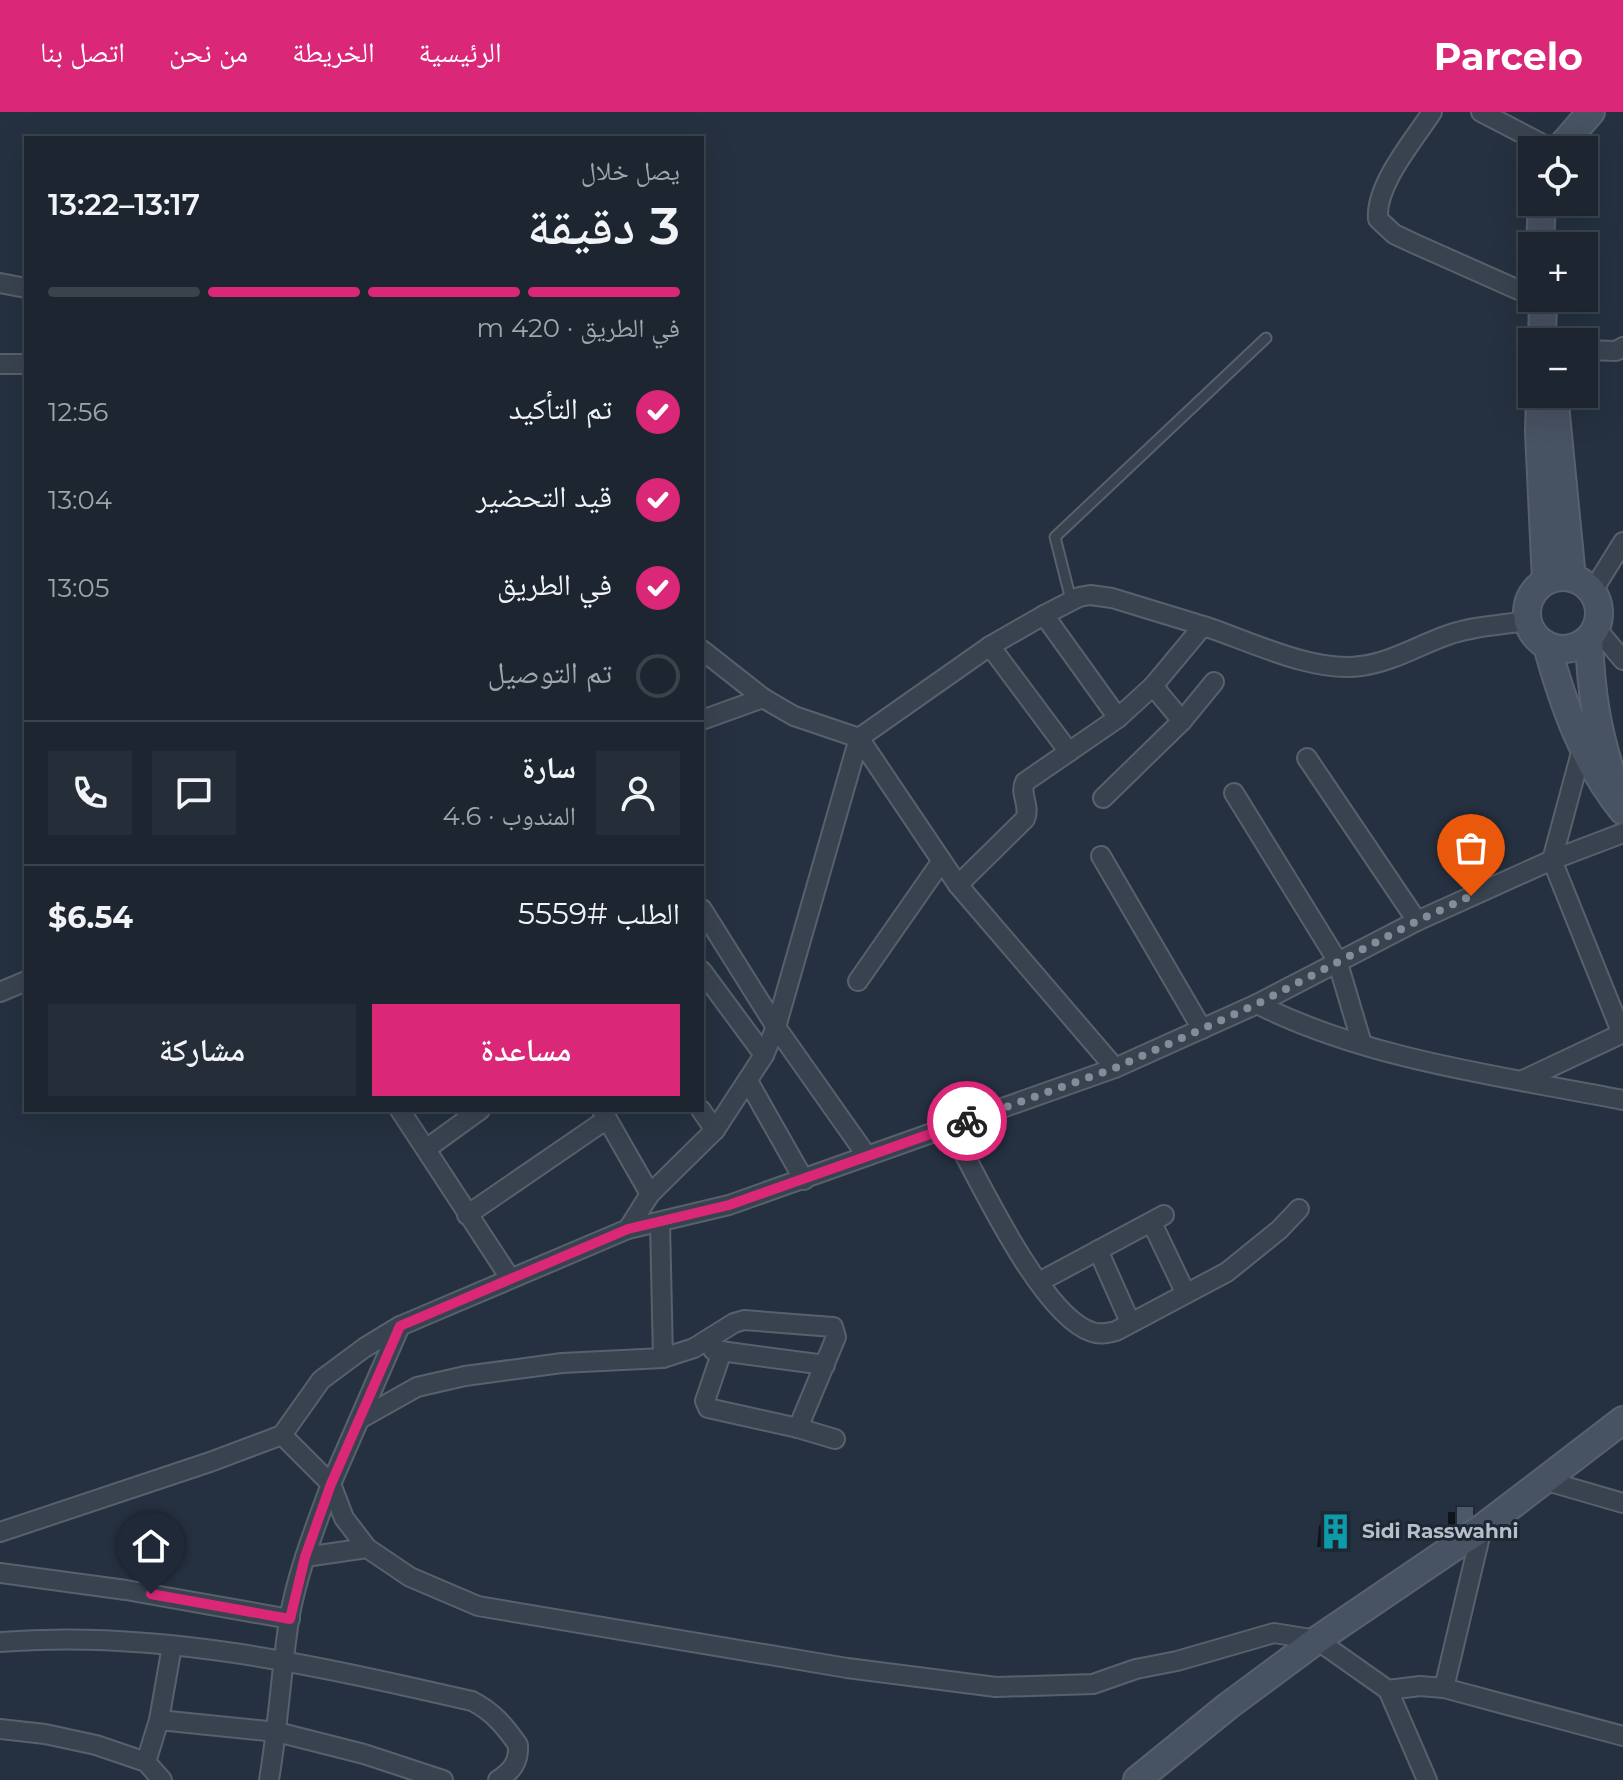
<!DOCTYPE html>
<html lang="ar">
<head>
<meta charset="utf-8">
<style>
  :root { --surface:#1c2530; --page:#252d38; --text:#f1f3f6; --muted:#a0a5ab; --line:#3a424c; --accent:#db2777 }
  body { margin:0; font-family:Montserrat,"Noto Naskh Arabic",sans-serif; background:var(--page); color:var(--text); direction:rtl; height:100vh; display:flex; flex-direction:column; font-size:30px; white-space:nowrap }
  * { box-sizing:border-box; margin:0 }
  p { font-size:26px; color:var(--muted) }
  .icon { flex:none; width:44px; height:44px; fill:none; stroke:currentColor; stroke-width:2; stroke-linecap:round; stroke-linejoin:round }
  .map { position:relative; flex:1; overflow:hidden; direction:ltr }
  .drawer { position:absolute; left:24px; top:24px; width:680px; height:976px; display:flex; flex-direction:column; background:var(--surface); border-radius:0px; box-shadow:0 8px 32px #0002,0 0 0 2px var(--line); direction:rtl }
  .drawer>* { flex:none }
  .tools { position:absolute; left:1518px; top:24px; display:grid; gap:16px }
  .tools a { display:grid; place-items:center; width:80px; height:80px; border-radius:0px; background:var(--surface); box-shadow:0 8px 32px #0002,0 0 0 2px var(--line); font-size:40px }
  .pin { position:absolute; display:grid; place-items:center; width:68px; height:68px; color:#fff; margin:-82px -34px; border-radius:50% 50% 50% 0; rotate:-45deg; box-shadow:0 0 8px #0007 }
  .pin .icon { rotate:45deg }
  .courier { position:absolute; display:grid; place-items:center; width:80px; height:80px; margin:-40px; border:6px solid #db2777; border-radius:50%; background:#fff; color:#222; box-shadow:0 2px 10px #0007 }
  .summary em { font-style:normal; font-weight:600 }
  .summary div { display:flex; flex-direction:column-reverse }
  .summary { display:flex; align-items:center; justify-content:space-between; height:136px; padding:0 24px }
  h1 { font-size:52px; font-weight:600; line-height:60px }
  .bar { display:grid; grid-template-columns:repeat(4,1fr); gap:12px 8px; align-content:center; height:96px; padding:0 24px }
  .bar i { height:10px; border-radius:6px; background:var(--line) }
  .bar .on { background:var(--accent) }
  .bar p { grid-column:span 4 }
  .line { display:flex; align-items:center; gap:20px; padding:0 24px; border-top:2px solid var(--line) }
  .line div { flex:1 }
  .round { display:grid; place-items:center; flex:none; width:84px; height:84px; border-radius:0px; background:var(--page) }
  ol { padding:0 24px; list-style:none }
  li { display:flex; align-items:center; gap:24px; height:88px }
  li p { margin-inline-start:auto }
  li .icon { padding:8px; border-radius:50%; background:var(--accent); color:#fff; stroke-width:4 }
  li:last-child { color:var(--muted) }
  li i { width:44px; height:44px; border:4px solid var(--line); border-radius:50% }
  .primary-button { display:flex; gap:16px; margin-top:auto; padding:16px 24px }
  .primary-button a { flex:1; height:92px; border-radius:0px; background:var(--accent); color:#fff; font-size:32px; font-weight:600; line-height:92px; text-align:center }
  .primary-button a+a { background:var(--page); color:var(--text) }
  header { display:flex; align-items:center; gap:48px; box-sizing:border-box; height:112px; padding:0 40px; background:var(--accent); color:#fff }
  header strong { font-size:38px }
  nav { display:flex; gap:44px; margin-inline-start:auto; font-size:28px }
  .map>svg:first-child { display:block }
  .building { fill:#4b5869; stroke:#202a37; stroke-width:2; filter:url(#shadow) }
  .lines { fill:none; stroke-linecap:round; stroke-linejoin:round }
  .service-casing { stroke:#57616d; stroke-width:13 }
  .minor-casing { stroke:#57616d; stroke-width:22 }
  .secondary-casing { stroke:#57616d; stroke-width:30 }
  .service { stroke:#39434f; stroke-width:9 }
  .minor { stroke:#39434f; stroke-width:18 }
  .secondary { stroke:#475262; stroke-width:26 }
  .done { stroke:#838d9a; stroke-width:8; stroke-dasharray:0 14.4 }
  .route { stroke:#db2777; stroke-width:10 }
  .labels { text-anchor:middle; stroke-width:6; stroke-linejoin:round; paint-order:stroke }
  .poi-label { font-size:20px; font-weight:bold; fill:#b6beca; stroke:#1e2835; text-anchor:start }
</style>
</head>
<body>
<header>
<strong>Parcelo</strong>
<nav><a>الرئيسية</a><a>الخريطة</a><a>من نحن</a><a>اتصل بنا</a></nav>
</header>
<div class="map">
<svg width="1623" height="1668" viewBox="0 0 1623 1668">
  <defs>
    <filter id="shadow"><feDropShadow dx="-7" dy="7" stdDeviation="0" flood-color="#0009"/></filter>
  </defs>
  <rect width="100%" height="100%" fill="#253140"/>
  <g class="building">
    <rect x="1456" y="1394" width="18" height="19"/>
    <polygon points="1327,1407 1348,1409 1346,1431 1325,1429"/>
  </g>
  <g class="lines">
    <defs>
      <polyline id="service" points="1071,488 1055,425 1266,226"/>
      <g id="minor">
        <path d="M1432 0C1414 28 1375 73 1378 107L1394 122 1413 131 1532 184"/>
        <polyline points="1481,0 1554,38"/>
        <polyline points="0,171 26,176"/>
        <polyline points="1584,238 1616,239 1623,235"/>
        <polyline points="0,252 26,252"/>
        <polyline points="1592,480 1623,430"/>
        <polyline points="1044,503 1118,606"/>
        <polyline points="1596,516 1623,548"/>
        <polyline points="990,534 1069,640"/>
        <polyline points="702,538 763,586 794,604 859,626 958,773 1115,956"/>
        <polyline points="1153,574 1182,609"/>
        <polyline points="702,608 763,586"/>
        <polyline points="1582,637 1552,748 1622,922"/>
        <polyline points="1307,646 1417,809"/>
        <polyline points="1234,681 1337,848 1362,932"/>
        <polyline points="1103,686 1182,609 1214,570"/>
        <polyline points="1101,744 1202,917"/>
        <path d="M958 773 1025 707C1031 694 1019 682 1025 670L1118 606 1153 574 1203 514"/>
        <polyline points="702,797 776,915 867,1044"/>
        <polyline points="702,859 764,943"/>
        <polyline points="858,869 941,750"/>
        <polyline points="0,880 26,869"/>
        <path d="M1257 892C1369 948 1501 964 1623 988"/>
        <polyline points="1523,968 1623,921"/>
        <polyline points="748,969 804,1068"/>
        <polyline points="400,998 510,1166"/>
        <polyline points="602,998 650,1082"/>
        <polyline points="701,998 715,1018"/>
        <path d="M950 1015C976 1062 1041 1204 1092 1220 1100 1223 1108 1221 1116 1219L1227 1160 1279 1118 1299 1097"/>
        <polyline points="426,1037 480,998"/>
        <polyline points="467,1103 607,1007"/>
        <polyline points="660,1111 663,1246"/>
        <polyline points="1152,1111 1185,1180"/>
        <path d="M628 1117 650 1082 715 1018 764 943 776 915 859 626 990 534 1044 503 1079 485 1090 483 1112 486C1144 496 1175 505 1207 515 1251 530 1314 561 1361 554 1392 550 1419 533 1448 523 1473 514 1501 513 1527 509"/>
        <polyline points="1098,1138 1130,1210"/>
        <polyline points="1039,1170 1164,1103"/>
        <polyline points="400,1214 331,1372 344,1406 367,1436 410,1465 478,1494 847,1556 996,1575 1093,1572 1136,1557 1177,1549 1274,1521 1317,1528 1388,1578 1427,1668"/>
        <polyline points="713,1238 825,1253"/>
        <polyline points="722,1239 705,1289 708,1296 798,1316 835,1327"/>
        <polyline points="360,1307 417,1275 465,1264 562,1251 663,1246 694,1236 734,1211 744,1208 833,1215 836,1225 831,1237 798,1316"/>
        <polyline points="1547,1369 1623,1391"/>
        <polyline points="0,1420 210,1350 282,1323 321,1268 364,1236 400,1214 628,1117 729,1093 1115,956 1257,892 1417,809 1552,748 1623,721"/>
        <polyline points="305,1445 367,1436"/>
        <polyline points="0,1461 126,1478 290,1507"/>
        <path d="M0 1530C159 1517 318 1554 472 1589 492 1599 505 1614 518 1633 519 1650 512 1659 498 1668"/>
        <polyline points="1444,1576 1482,1416"/>
        <polyline points="1388,1578 1420,1574 1444,1576 1623,1624"/>
        <polyline points="159,1608 277,1620 364,1642 443,1668"/>
        <polyline points="0,1617 45,1622 96,1633 146,1650 162,1668"/>
        <polyline points="146,1650 159,1608 172,1534"/>
        <path d="M269 1668C278 1615 281 1561 289 1508 297 1461 315 1416 331 1372L282 1323"/>
      </g>
      <g id="secondary">
        <polyline points="1558,38 1591,0"/>
        <polyline points="1540,134 1542,90"/>
        <polyline points="1542,230 1543,186"/>
        <polyline points="1540,282 1539,320 1546,469"/>
        <polyline points="1554,282 1572,466"/>
        <circle cx="1563" cy="501" r="36"/>
        <path d="M1589 527C1591 581 1597 619 1614 670"/>
        <path d="M1547 534C1564 595 1583 649 1623 699"/>
        <polyline points="1137,1668 1228,1594 1317,1528 1482,1416 1623,1308"/>
      </g>
    </defs>
    <use href="#service" class="service-casing"/>
    <use href="#minor" class="minor-casing"/>
    <use href="#secondary" class="secondary-casing"/>
    <use href="#service" class="service"/>
    <use href="#minor" class="minor"/>
    <use href="#secondary" class="secondary"/>
  </g>
  <g class="lines">
    <polyline class="done" points="967,1009 1115,956 1202,917 1257,892 1417,809 1471,784"/>
    <polyline class="route" points="151,1482 290,1507 305,1445 331,1372 400,1214 628,1117 729,1093 967,1009"/>
  </g>
  <defs>
    <symbol id="building-bare" viewBox="-9 -9 18 18"><path d="M-4-6H4V6H1V3H-1V6H-4ZM-2.5-4.3h1.7v1.8h-1.7ZM.8-4.3h1.7v1.8H.8ZM-2.5-1h1.7V.8h-1.7ZM.8-1h1.7V.8H.8Z" fill="#0f9aa8" stroke="#1e2835" stroke-width="2.5" paint-order="stroke"/></symbol>
  </defs>
  <g fill-rule="evenodd">
    <use href="#building-bare" x="1310" y="1394" width="51" height="51"/>
  </g>
  <g class="labels">
    <g class="poi-label">
      <text x="1362" y="1426">Sidi Rasswahni</text>
    </g>
  </g>
</svg>
<div class="tools">
<a><svg class="icon" aria-label="locate" viewBox="0 0 24 24"><circle cx="12" cy="12" r="6"/><path d="M12 2v4M12 18v4M2 12h4M18 12h4"/></svg></a>
<a>+</a>
<a>−</a>
</div>
<div class="pin" style="left:1471px;top:784px;background:#ea580c"><svg class="icon" aria-label="bag" viewBox="0 0 24 24"><path d="M5 8h14l-1 12H6zM9 8a3 3 0 0 1 6 0"/></svg></div>
<div class="pin" style="left:151px;top:1482px;background:#1f2937"><svg class="icon" aria-label="home" viewBox="0 0 24 24"><path d="M3 11l9-7 9 7M6 9v11h12V9"/></svg></div>
<div class="courier" style="left:967px;top:1009px"><svg class="icon" aria-label="bike" viewBox="0 0 24 24"><circle cx="6" cy="16" r="4"/><circle cx="18" cy="16" r="4"/><path d="M6 16l4-8h5l3 8M10 8l3 8H6M13 5h3"/></svg></div>
<section class="drawer">
<div class="summary"><div><h1>3 دقيقة</h1><p>يصل خلال</p></div><em>13:17–13:22</em></div>
<div class="bar"><i class="on"></i><i class="on"></i><i class="on"></i><i></i><p>في الطريق · 420 m</p></div>
<ol>
<li><svg class="icon" aria-label="check" viewBox="0 0 24 24"><path d="M5 12l5 5 9-10"/></svg>تم التأكيد<p>12:56</p></li>
<li><svg class="icon" aria-label="check" viewBox="0 0 24 24"><path d="M5 12l5 5 9-10"/></svg>قيد التحضير<p>13:04</p></li>
<li><svg class="icon" aria-label="check" viewBox="0 0 24 24"><path d="M5 12l5 5 9-10"/></svg>في الطريق<p>13:05</p></li>
<li><i></i>تم التوصيل</li>
</ol>
<div class="line" style="height:144px"><a class="round"><svg class="icon" aria-label="person" viewBox="0 0 24 24"><circle cx="12" cy="8" r="4"/><path d="M4 21q1-7 8-7t8 7"/></svg></a><div><b>سارة</b><p>المندوب · 4.6</p></div><a class="round"><svg class="icon" aria-label="chat" viewBox="0 0 24 24"><path d="M4 5h16v11H9l-5 4z"/></svg></a><a class="round"><svg class="icon" aria-label="phone" viewBox="0 0 24 24"><path d="M5 4h4l2 5-3 2q2 4 5 5l2-3 5 2v4C11 20 4 13 5 4z"/></svg></a></div>
<div class="line" style="height:104px"><div>الطلب #5559</div><b>$6.54</b></div>
<div class="primary-button"><a>مساعدة</a><a>مشاركة</a></div>
</section>
</div>
</body>
</html>
